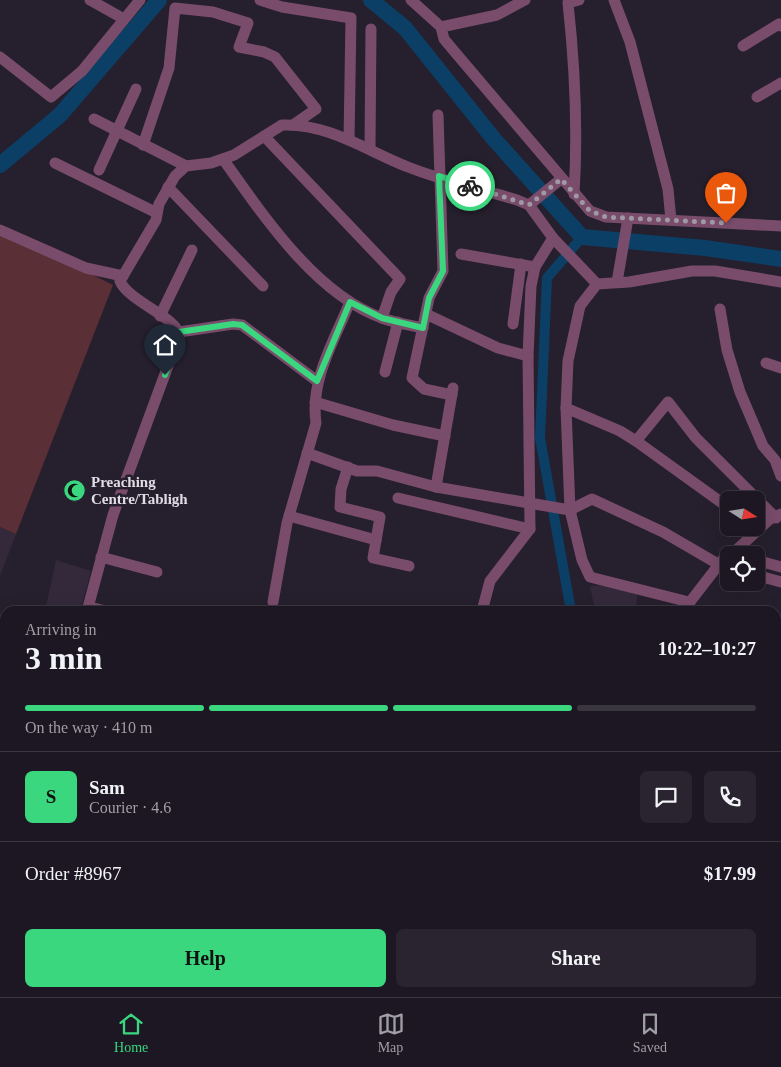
<!DOCTYPE html>
<html lang="en">
<head>
<meta charset="utf-8">
<style>
  :root { --surface:#1c1722; --page:#29242f; --text:#f1f3f6; --muted:#a09fa5; --line:#3a3640; --accent:#3ad77f }
  body { margin:0; font-family:Georgia,serif; background:var(--page); color:var(--text); height:100vh; display:flex; flex-direction:column; font-size:19px; white-space:nowrap }
  * { box-sizing:border-box; margin:0 }
  p { font-size:16px; color:var(--muted) }
  .icon { flex:none; width:28px; height:28px; fill:none; stroke:currentColor; stroke-width:2; stroke-linecap:round; stroke-linejoin:round }
  .map { position:relative; flex:1; overflow:hidden }
  .panel { position:absolute; left:0px; top:606px; width:781px; height:391px; display:flex; flex-direction:column; background:var(--surface); border-radius:15px 15px 0 0; box-shadow:0 5px 20px #0002,0 0 0 1px var(--line) }
  .panel>* { flex:none }
  .needle { width:32px; rotate:102deg }
  .buttons { position:absolute; left:720px; top:491px; display:grid; gap:10px }
  .buttons a { display:grid; place-items:center; width:45px; height:45px; border-radius:8px; background:var(--surface); box-shadow:0 5px 20px #0002,0 0 0 1px var(--line); font-size:25px }
  .pin { position:absolute; display:grid; place-items:center; width:42px; height:42px; color:#fff; margin:-51px -21px; border-radius:50% 50% 50% 0; rotate:-45deg; box-shadow:0 0 5px #0007 }
  .pin .icon { rotate:45deg }
  .courier { position:absolute; display:grid; place-items:center; width:50px; height:50px; margin:-25px; border:4px solid #3ad77f; border-radius:50%; background:#fff; color:#222; box-shadow:0 1px 6px #0007 }
  .summary em { font-style:normal; font-weight:700 }
  .summary div { display:flex; flex-direction:column-reverse }
  .summary { display:flex; align-items:center; justify-content:space-between; height:85px; padding:0 25px }
  h1 { font-size:32px; font-weight:700; line-height:38px }
  .bar { display:grid; grid-template-columns:repeat(4,1fr); gap:8px 5px; align-content:center; height:60px; padding:0 25px }
  .bar i { height:6px; border-radius:4px; background:var(--line) }
  .bar .on { background:var(--accent) }
  .bar p { grid-column:span 4 }
  .line { display:flex; align-items:center; gap:12px; padding:0 25px; border-top:1px solid var(--line) }
  .line div { flex:1 }
  .round { display:grid; place-items:center; flex:none; width:52px; height:52px; border-radius:8px; background:var(--page) }
  .action { display:flex; gap:10px; margin-top:auto; padding:10px 25px }
  .action a { flex:1; height:58px; border-radius:8px; background:var(--accent); color:#111; font-size:20px; font-weight:700; line-height:58px; text-align:center }
  .action a+a { background:var(--page); color:var(--text) }
  .dock { display:flex; justify-content:space-around; align-items:center; height:70px; border-top:1px solid var(--line); background:var(--surface); font-size:14px; color:var(--muted) }
  .dock a { display:grid; justify-items:center; gap:2px }
  .dock .on { color:var(--accent) }
  .map>svg:first-child { display:block }
  .built { fill:#33293b }
  .green { fill:#5b2f36 }
  .lines { fill:none; stroke-linecap:round; stroke-linejoin:round }
  .canal { stroke:#0c3f65; stroke-width:10 }
  .river { stroke:#0c3f65; stroke-width:16 }
  .minor { stroke:#794c6b; stroke-width:11 }
  .major { stroke:#ce72b3; stroke-width:12 }
  .done { stroke:#9f99a5; stroke-width:5; stroke-dasharray:0 9 }
  .route { stroke:#3ad77f; stroke-width:6 }
  .labels { text-anchor:middle; stroke-width:5; stroke-linejoin:round; paint-order:stroke }
  .poi-label { font-size:15px; font-weight:bold; fill:#e0dbe5; stroke:#261f2d; text-anchor:start }
</style>
</head>
<body>
<div class="map">
<svg width="781" height="997" viewBox="0 0 781 997">
  <rect width="100%" height="100%" fill="#261f2d"/>
  <g class="built">
    <polygon points="0,527 16,534 0,576"/>
    <polygon points="56,560 91,571 80,611 45,611"/>
    <polygon points="606,585 638,592 635,611 595,611 590,586"/>
    <polygon points="5,861 5,937 0,934 0,867"/>
    <polygon points="551,992 748,992 750,997 529,997"/>
  </g>
  <polygon class="green" points="0,229 113,285 16,534 0,527"/>
  <g class="lines">
    <g class="canal">
      <polyline points="571,611 540,438 547,278 582,237"/>
      <polyline points="19,997 24,992"/>
    </g>
    <g class="river">
      <polyline points="371,0 405,28 493,138 582,237 705,248 781,259"/>
      <polyline points="0,165 60,115 159,0"/>
    </g>
    <g class="minor">
      <polyline points="90,0 124,19"/>
      <polyline points="260,0 282,7 351,18 349,140"/>
      <polyline points="411,0 441,27"/>
      <polyline points="525,0 497,15 441,27 444,39 454,51 590,211 606,217 781,226"/>
      <polyline points="614,0 630,42 668,189 671,220"/>
      <polyline points="743,46 779,24 781,26"/>
      <polyline points="0,57 51,97 82,71 140,0"/>
      <polyline points="757,97 781,83"/>
      <polyline points="438,115 443,271 429,298 412,378 424,389 452,395"/>
      <polyline points="94,119 186,166"/>
      <polyline points="264,136 400,279 391,292 382,318"/>
      <polyline points="143,145 169,68 175,8 213,12 248,23 239,47 264,52 275,57 316,109 293,125"/>
      <polyline points="370,148 371,29"/>
      <path d="M223 159C263 215 315 294 382 318 395 323 409 325 423 328"/>
      <polyline points="55,163 157,213"/>
      <polyline points="99,170 136,89"/>
      <polyline points="168,187 263,286"/>
      <path d="M574 194C578 130 575 67 568 3L579 0"/>
      <polyline points="529,205 561,179"/>
      <polyline points="0,230 86,268 123,276"/>
      <polyline points="553,238 597,284"/>
      <polyline points="461,254 535,267"/>
      <polyline points="617,282 628,218"/>
      <polyline points="720,309 727,350 740,392 763,446 775,460 781,476"/>
      <polyline points="426,314 498,348 528,356"/>
      <polyline points="160,316 192,250"/>
      <polyline points="513,324 521,264"/>
      <polyline points="179,332 233,324 242,325 317,381"/>
      <polyline points="766,363 781,368"/>
      <polyline points="385,372 398,322"/>
      <polyline points="315,402 393,425 445,436"/>
      <polyline points="566,408 620,431 636,441 729,508"/>
      <polyline points="636,441 668,402 696,438 776,518"/>
      <polyline points="307,453 357,471 377,471 436,487 529,503 570,510 592,499 663,532 718,564 729,567"/>
      <polyline points="348,467 341,489 340,507 380,517 373,558 409,566"/>
      <polyline points="436,487 453,388"/>
      <polyline points="398,498 530,529"/>
      <polyline points="289,516 376,540"/>
      <polyline points="101,557 157,572"/>
      <polyline points="756,560 781,567"/>
      <polyline points="756,575 781,582"/>
      <path d="M273 602 287 523 316 423C310 380 334 341 350 302"/>
      <polyline points="689,602 590,577 582,560 570,510 566,408 568,361 580,306 597,284 629,282 692,271 715,271 781,282"/>
      <polyline points="89,607 106,611"/>
      <path d="M87 611 113 515 179 336C179 318 129 302 120 281L156 220 159 204 175 176 186 166 211 163 234 155 282 125C328 123 367 151 408 167 443 181 481 189 517 200L529 205 553 238 535 267 531 286 528 356 530 529 490 581 482 611"/>
      <polyline points="683,611 727,554 732,554 770,519 781,514"/>
      <polyline points="776,688 781,690"/>
      <polyline points="776,812 779,816 776,819"/>
      <polyline points="142,992 144,997"/>
      <polyline points="165,992 166,997"/>
      <polyline points="295,992 299,997"/>
      <polyline points="373,992 376,997"/>
      <polyline points="427,992 441,997"/>
      <polyline points="0,994 5,989"/>
      <polyline points="57,997 61,992"/>
      <polyline points="194,997 211,992"/>
      <polyline points="474,997 524,995 531,992"/>
    </g>
    <g class="major">
      <polyline points="776,668 781,662"/>
      <polyline points="0,683 5,685"/>
      <polyline points="760,992 762,997"/>
    </g>
  </g>
  <g class="lines">
    <polyline class="done" points="470,186 529,205 561,179 590,211 606,217 726,223"/>
    <polyline class="route" points="165,375 178,342 179,332 233,324 242,325 317,381 350,302 382,318 423,328 429,298 443,271 439,176 470,186"/>
  </g>
  <defs>
    <symbol id="mosque-disc" viewBox="-11 -11 22 22"><circle r="9.5" fill="#3ad77f" stroke="#261f2d"/><path d="M3.5-4.9A6 6 0 1 0 3.5 4.9A5 5 0 1 1 3.5-4.9Z" fill="#111"/></symbol>
  </defs>
  <g fill-rule="evenodd">
    <use href="#mosque-disc" x="62" y="478" width="25" height="25"/>
  </g>
  <g class="labels">
    <g class="poi-label">
      <text x="91" y="487">Preaching<tspan x="91" dy="17">Centre/Tabligh</tspan></text>
    </g>
  </g>
</svg>
<div class="buttons">
<a><svg class="needle" viewBox="-14 -14 28 28"><path d="M0-13l5 13h-10z" fill="#e53935"/><path d="M0 13l5-13h-10z" fill="#a09fa5"/></svg></a>
<a><svg class="icon" aria-label="locate" viewBox="0 0 24 24"><circle cx="12" cy="12" r="6"/><path d="M12 2v4M12 18v4M2 12h4M18 12h4"/></svg></a>
</div>
<div class="pin" style="left:726px;top:223px;background:#ea580c"><svg class="icon" aria-label="bag" viewBox="0 0 24 24"><path d="M5 8h14l-1 12H6zM9 8a3 3 0 0 1 6 0"/></svg></div>
<div class="pin" style="left:165px;top:375px;background:#1f2937"><svg class="icon" aria-label="home" viewBox="0 0 24 24"><path d="M3 11l9-7 9 7M6 9v11h12V9"/></svg></div>
<div class="courier" style="left:470px;top:186px"><svg class="icon" aria-label="bike" viewBox="0 0 24 24"><circle cx="6" cy="16" r="4"/><circle cx="18" cy="16" r="4"/><path d="M6 16l4-8h5l3 8M10 8l3 8H6M13 5h3"/></svg></div>
<section class="panel">
<div class="summary"><div><h1>3 min</h1><p>Arriving in</p></div><em>10:22–10:27</em></div>
<div class="bar"><i class="on"></i><i class="on"></i><i class="on"></i><i></i><p>On the way · 410 m</p></div>
<div class="line" style="height:90px"><b class="round" style="background:var(--accent);color:#111">S</b><div><b>Sam</b><p>Courier · 4.6</p></div><a class="round"><svg class="icon" aria-label="chat" viewBox="0 0 24 24"><path d="M4 5h16v11H9l-5 4z"/></svg></a><a class="round"><svg class="icon" aria-label="phone" viewBox="0 0 24 24"><path d="M5 4h4l2 5-3 2q2 4 5 5l2-3 5 2v4C11 20 4 13 5 4z"/></svg></a></div>
<div class="line" style="height:65px"><div>Order #8967</div><b>$17.99</b></div>
<div class="action"><a>Help</a><a>Share</a></div>
</section>
</div>
<nav class="dock">
<a class="on"><svg class="icon" aria-label="home" viewBox="0 0 24 24"><path d="M3 11l9-7 9 7M6 9v11h12V9"/></svg>Home</a>
<a><svg class="icon" aria-label="map" viewBox="0 0 24 24"><path d="M3 6l6-2 6 2 6-2v14l-6 2-6-2-6 2zM9 4v14M15 6v14"/></svg>Map</a>
<a><svg class="icon" aria-label="saved" viewBox="0 0 24 24"><path d="M7 4h10v16l-5-4-5 4z"/></svg>Saved</a>
</nav>
</body>
</html>
